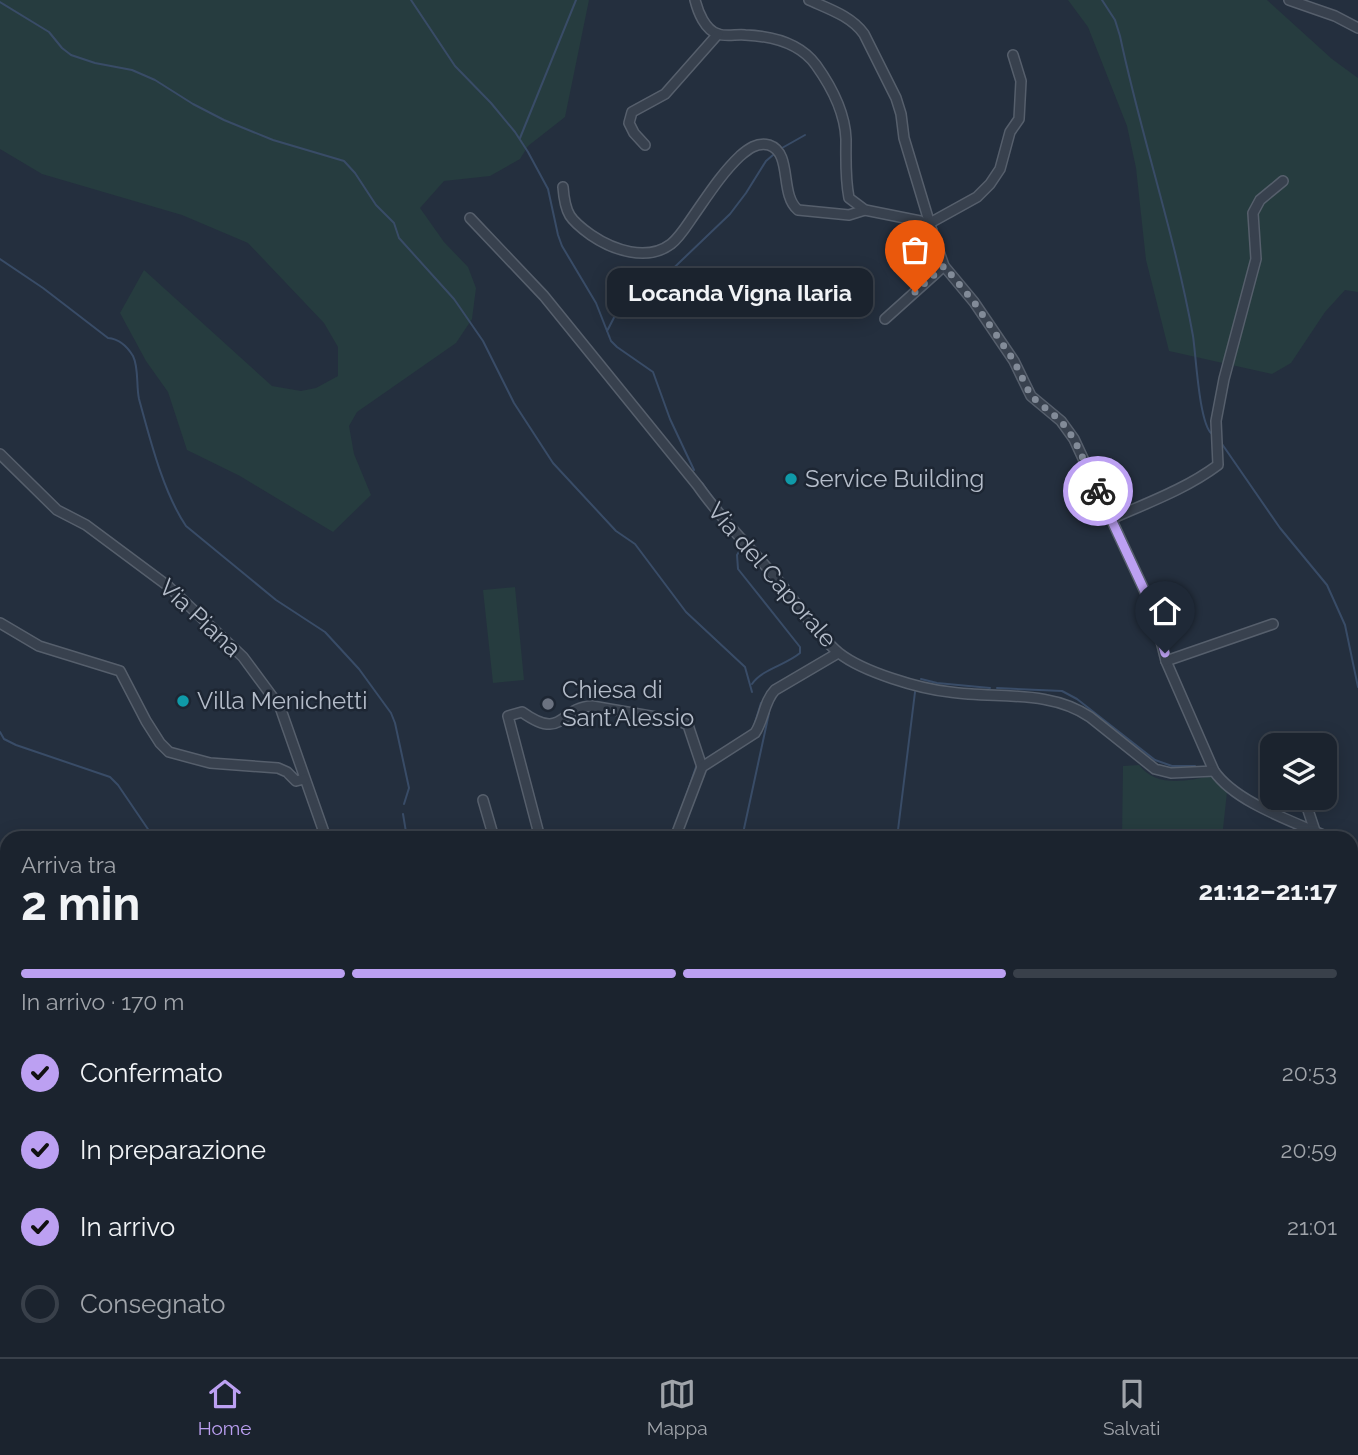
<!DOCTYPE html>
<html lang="it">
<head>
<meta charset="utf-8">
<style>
  :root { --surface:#1b232e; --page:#282f3a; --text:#f1f3f6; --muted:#a0a4aa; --line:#39404a; --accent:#bca0f2 }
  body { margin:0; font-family:Raleway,sans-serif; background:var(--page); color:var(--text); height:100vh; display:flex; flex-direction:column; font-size:26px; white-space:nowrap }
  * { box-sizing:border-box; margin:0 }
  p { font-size:23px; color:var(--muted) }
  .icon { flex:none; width:38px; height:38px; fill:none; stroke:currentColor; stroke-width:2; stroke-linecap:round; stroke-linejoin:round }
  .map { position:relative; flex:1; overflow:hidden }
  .details { position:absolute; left:0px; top:831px; width:1358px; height:527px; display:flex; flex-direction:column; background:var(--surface); border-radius:21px 21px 0 0; box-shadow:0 4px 18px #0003,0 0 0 2px var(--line) }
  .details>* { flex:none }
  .tools { position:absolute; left:1260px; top:733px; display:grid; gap:14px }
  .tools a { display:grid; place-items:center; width:77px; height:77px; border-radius:14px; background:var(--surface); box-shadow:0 4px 18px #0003,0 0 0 2px var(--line); font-size:35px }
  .pin { position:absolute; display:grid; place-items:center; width:60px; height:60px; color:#fff; margin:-72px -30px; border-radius:50% 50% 50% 0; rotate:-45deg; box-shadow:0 0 7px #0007 }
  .pin .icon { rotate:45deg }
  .courier { position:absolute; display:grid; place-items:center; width:70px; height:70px; margin:-35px; border:5px solid #bca0f2; border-radius:50%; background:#fff; color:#222; box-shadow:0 2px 9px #0007 }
  .bubble { position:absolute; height:49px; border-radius:14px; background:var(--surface); box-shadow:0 4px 18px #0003,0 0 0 2px var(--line); font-size:23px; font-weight:700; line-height:49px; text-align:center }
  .headline em { font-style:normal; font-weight:700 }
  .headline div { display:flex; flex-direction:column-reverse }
  .headline { display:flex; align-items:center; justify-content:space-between; height:119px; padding:0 21px }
  h1 { font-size:46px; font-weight:700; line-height:52px }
  .bar { display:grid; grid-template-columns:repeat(4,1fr); gap:10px 7px; align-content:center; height:84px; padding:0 21px }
  .bar i { height:9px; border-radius:5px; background:var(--line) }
  .bar .selected { background:var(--accent) }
  .bar p { grid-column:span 4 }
  ol { padding:0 21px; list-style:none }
  li { display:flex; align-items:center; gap:21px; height:77px }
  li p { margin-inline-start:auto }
  li .icon { padding:7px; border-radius:50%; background:var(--accent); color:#111; stroke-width:4 }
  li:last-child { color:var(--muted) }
  li i { width:38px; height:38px; border:4px solid var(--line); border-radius:50% }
  .tabs { display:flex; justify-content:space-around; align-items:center; height:98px; border-top:2px solid var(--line); background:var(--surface); font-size:19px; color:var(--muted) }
  .tabs a { display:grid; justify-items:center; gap:4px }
  .tabs .selected { color:var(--accent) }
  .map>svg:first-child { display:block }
  .green { fill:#263c3f }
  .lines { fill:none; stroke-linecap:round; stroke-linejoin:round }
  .stream { stroke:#394c67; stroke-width:2 }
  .minor-casing { stroke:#565f6c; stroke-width:12 }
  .minor { stroke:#38414e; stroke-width:9 }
  .done { stroke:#828b98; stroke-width:7; stroke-dasharray:0 12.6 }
  .route { stroke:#bca0f2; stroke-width:9 }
  .culture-dot { fill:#0f9aa8; stroke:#1d2633; stroke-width:2.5 }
  .worship-dot { fill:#6b7280; stroke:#1d2633; stroke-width:2.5 }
  .labels { text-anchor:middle; stroke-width:5; stroke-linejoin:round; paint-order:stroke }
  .poi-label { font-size:24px; fill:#b4bcc9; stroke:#1d2633; text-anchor:start }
  .street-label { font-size:24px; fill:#b4bcc9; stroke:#1d2633 }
</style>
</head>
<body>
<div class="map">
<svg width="1358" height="1357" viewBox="0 0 1358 1357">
  <rect width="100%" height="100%" fill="#242f3e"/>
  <g class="green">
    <polygon points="0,0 589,0 565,117 528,146 520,159 490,176 444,181 420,208 444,242 468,267 476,288 472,319 456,343 357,412 349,426 354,454 371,495 333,532 240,476 187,450 168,392 146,361 120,313 144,270 272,386 301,391 316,388 338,376 338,347 324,323 248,243 182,215 42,174 0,149"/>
    <polygon points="1068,0 1267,0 1332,59 1358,78 1358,292 1345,290 1325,312 1291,363 1272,374 1169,351 1146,260 1136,168 1127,126 1088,27"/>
    <polygon points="515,587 524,680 493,683 483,590"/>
    <path d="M1139 765C1157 788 1186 781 1211 776L1227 792 1222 838H1122L1123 766Z"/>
    <polygon points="0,1071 7,1071 7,1172 0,1171"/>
  </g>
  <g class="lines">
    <g class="stream">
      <polyline points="411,0 455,66 491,103 515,132 528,152 548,189 558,235 562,246 596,303 611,341 617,347 653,372 670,419 694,470"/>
      <path d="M1102 0 1115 20 1120 36C1141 136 1175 235 1193 336 1196 355 1199 424 1212 434"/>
      <polyline points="0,2 49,32 62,48 71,55 95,63 132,70 155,80 193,104 224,120 273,140 344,161 355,173 376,205 394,223 399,238 454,299 483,341 514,403 553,463 616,531 635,544 686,612 745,667 752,692"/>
      <polyline points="520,138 576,0"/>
      <polyline points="782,148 805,135"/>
      <path d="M0 259 43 288 108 338C119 339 127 346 133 356 139 368 136 385 139 399 150 439 163 492 186 526L276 600 325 632 359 669 391 713 395 723 409 788 404 804"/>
      <polyline points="658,283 730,214 746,193 766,161 773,155"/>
      <path d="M607 331C615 317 618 304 634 296 642 293 647 293 654 287"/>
      <polyline points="1222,444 1280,528 1327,585 1345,625 1358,687"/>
      <polyline points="702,483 724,513"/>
      <polyline points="735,525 744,537"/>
      <path d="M743 545 737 555 738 569 800 647V653C786 665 762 669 752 684"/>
      <polyline points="921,679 937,683 990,688"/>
      <polyline points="997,688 1062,691 1077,699 1155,760 1172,766 1195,766"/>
      <polyline points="753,729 761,703"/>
      <polyline points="0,732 4,739 16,745 110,777 118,785 154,838"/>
      <polyline points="706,759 725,747"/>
      <polyline points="685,799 696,767"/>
      <polyline points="403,814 407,838"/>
      <polyline points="262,838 281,830"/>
      <polyline points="742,838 769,713"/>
      <polyline points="897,838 915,692"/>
      <polyline points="0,1051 7,1049"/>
      <polyline points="1351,1098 1358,1098"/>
      <polyline points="0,1183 7,1184"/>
      <polyline points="609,1351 621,1357"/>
      <polyline points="1049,1357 1059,1351"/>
    </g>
    <defs>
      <g id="minor">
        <path d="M695 0C698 12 705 30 718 34 726 37 737 34 745 35 771 36 800 43 816 65 831 86 845 113 846 139 846 160 845 178 849 198L865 210 920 221 932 231 944 266 974 302 1014 361 1031 396 1061 421 1074 439 1153 609 1166 661 1214 771C1236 803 1295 822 1330 838"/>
        <path d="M809 0C829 9 851 16 864 34L896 98 901 114 904 138 932 231"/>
        <polyline points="1289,0 1335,16 1358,28"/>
        <polyline points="645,145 634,133 629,123 632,112 665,94 718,34"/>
        <path d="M563 187C565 214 570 220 591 235 613 250 647 262 671 244 680 237 687 225 694 215 708 195 722 173 740 156 748 149 757 142 769 145 793 153 779 194 798 210L849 215 865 210"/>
        <path d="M470 218 544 296 698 486C723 522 753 550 781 584 796 603 822 640 839 653 863 672 920 689 950 692 997 699 1049 689 1090 717L1155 769 1171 773 1214 771"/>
        <polyline points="930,223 977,197 990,184 1000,169 1010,132 1019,119 1021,81 1013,55"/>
        <polyline points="885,319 944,266"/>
        <polyline points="0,454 57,510 86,525 168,586 243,657 280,707 326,838"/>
        <path d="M1111 519C1147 503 1186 489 1218 465L1216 421 1224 379 1256 259 1253 213 1260 200 1283 181"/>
        <polyline points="0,623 39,646 120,671 146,721 160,743 169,752 210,763 278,768 287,772 296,781 304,779"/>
        <polyline points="1166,661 1273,624"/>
        <polyline points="1286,743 1287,746"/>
        <polyline points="1304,798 1315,831"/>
        <polyline points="483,800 494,838"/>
        <path d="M540 838 508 716 522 712C564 742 559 707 592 706L679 721 688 725 702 767"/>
        <path d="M675 838 702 767 755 733C764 720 764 701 775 690L838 653"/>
        <polyline points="1351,848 1358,851"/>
        <polyline points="0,972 7,973"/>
        <polyline points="1351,1104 1358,1104"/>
        <polyline points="1351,1246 1358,1247"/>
        <polyline points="848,1357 848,1351"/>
        <polyline points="1068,1357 1068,1351"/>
      </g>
    </defs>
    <use href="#minor" class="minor-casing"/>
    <use href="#minor" class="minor"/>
  </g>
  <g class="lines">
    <polyline class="done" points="915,292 944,266 974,302 1014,361 1031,396 1061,421 1074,439 1098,491"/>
    <polyline class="route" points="1098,491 1153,609 1165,653"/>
  </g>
  <g class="culture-dot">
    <circle cx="791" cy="479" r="7"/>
    <circle cx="183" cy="701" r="7"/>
  </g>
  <circle class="worship-dot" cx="548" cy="704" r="7"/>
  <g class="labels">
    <g class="poi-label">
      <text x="805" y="487">Service Building</text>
      <text x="562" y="698">Chiesa di<tspan x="562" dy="28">Sant'Alessio</tspan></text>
      <text x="197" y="709">Villa Menichetti</text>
    </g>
    <g class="street-label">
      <text transform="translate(772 575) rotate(49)" y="8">Via del Caporale</text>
      <text transform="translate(200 618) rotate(43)" y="8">Via Piana</text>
    </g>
  </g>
</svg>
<div class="tools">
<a><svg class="icon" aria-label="layers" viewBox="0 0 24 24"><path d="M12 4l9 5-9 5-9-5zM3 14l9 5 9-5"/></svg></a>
</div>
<div class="pin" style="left:915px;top:292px;background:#ea580c"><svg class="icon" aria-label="bag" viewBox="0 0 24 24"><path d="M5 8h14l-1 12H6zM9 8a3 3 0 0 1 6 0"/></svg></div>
<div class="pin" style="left:1165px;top:653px;background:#1f2937"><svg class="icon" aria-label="home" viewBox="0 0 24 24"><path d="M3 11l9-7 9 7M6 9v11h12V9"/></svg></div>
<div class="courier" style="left:1098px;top:491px"><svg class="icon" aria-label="bike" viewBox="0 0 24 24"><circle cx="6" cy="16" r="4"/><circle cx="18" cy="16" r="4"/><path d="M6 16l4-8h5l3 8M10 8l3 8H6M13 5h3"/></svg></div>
<div class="bubble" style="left:607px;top:268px;width:266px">Locanda Vigna Ilaria</div>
<section class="details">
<div class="headline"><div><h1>2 min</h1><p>Arriva tra</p></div><em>21:12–21:17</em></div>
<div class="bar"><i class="selected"></i><i class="selected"></i><i class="selected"></i><i></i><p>In arrivo · 170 m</p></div>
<ol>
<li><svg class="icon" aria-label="check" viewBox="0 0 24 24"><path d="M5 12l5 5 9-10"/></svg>Confermato<p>20:53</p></li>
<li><svg class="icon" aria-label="check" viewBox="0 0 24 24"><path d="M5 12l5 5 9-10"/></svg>In preparazione<p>20:59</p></li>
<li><svg class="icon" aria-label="check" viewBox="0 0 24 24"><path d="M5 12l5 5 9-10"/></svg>In arrivo<p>21:01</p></li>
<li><i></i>Consegnato</li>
</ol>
</section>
</div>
<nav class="tabs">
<a class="selected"><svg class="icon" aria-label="home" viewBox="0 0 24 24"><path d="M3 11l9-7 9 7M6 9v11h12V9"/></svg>Home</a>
<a><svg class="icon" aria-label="map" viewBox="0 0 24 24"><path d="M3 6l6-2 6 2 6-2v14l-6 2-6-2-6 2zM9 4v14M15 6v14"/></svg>Mappa</a>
<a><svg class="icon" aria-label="saved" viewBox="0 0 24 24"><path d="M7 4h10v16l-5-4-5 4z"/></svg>Salvati</a>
</nav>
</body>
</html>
